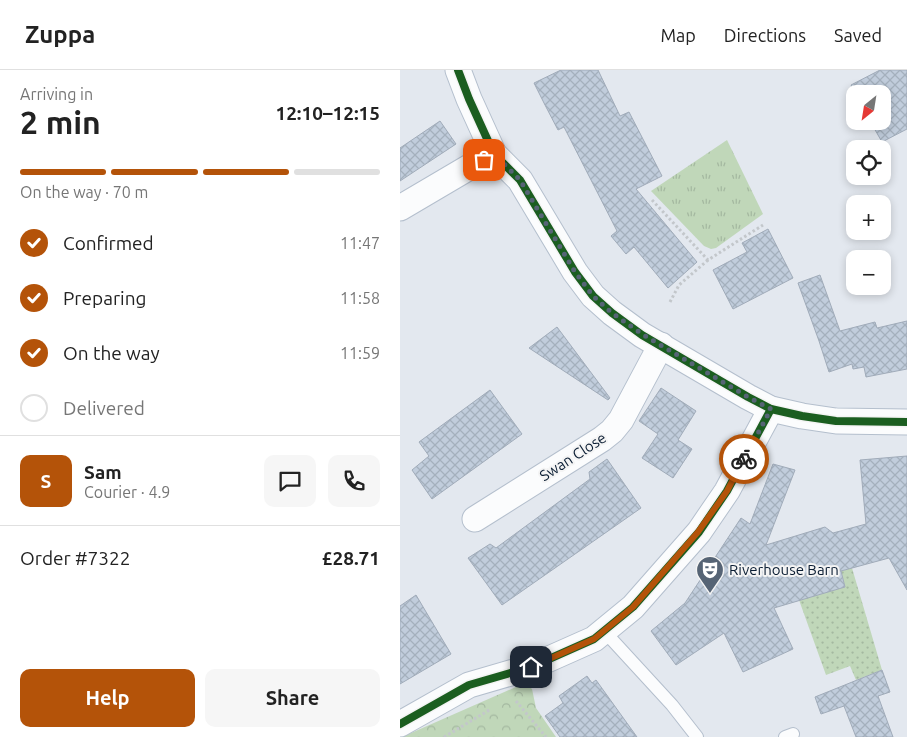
<!DOCTYPE html>
<html lang="en">
<head>
<meta charset="utf-8">
<style>
  :root { --surface:#fff; --page:#f6f6f6; --text:#222; --muted:#767676; --line:#e0e0e0; --accent:#b45309 }
  body { margin:0; font-family:Ubuntu,sans-serif; background:var(--page); color:var(--text); height:100vh; display:flex; flex-direction:column; font-size:19px; white-space:nowrap }
  * { box-sizing:border-box; margin:0 }
  p { font-size:16px; color:var(--muted) }
  .icon { flex:none; width:28px; height:28px; fill:none; stroke:currentColor; stroke-width:2; stroke-linecap:round; stroke-linejoin:round }
  .map { position:relative; flex:1; overflow:hidden }
  .drawer { display:flex; flex-direction:column; background:var(--surface); width:400px }
  .drawer>* { flex:none }
  .needle { width:32px; rotate:210deg }
  .fabs { position:absolute; left:446px; top:15px; display:grid; gap:10px }
  .fabs a { display:grid; place-items:center; width:45px; height:45px; border-radius:10px; background:var(--surface); box-shadow:0 2px 8px #0003; font-size:25px }
  .pin { position:absolute; display:grid; place-items:center; width:42px; height:42px; color:#fff; margin:-21px; border-radius:10px; box-shadow:0 2px 8px #0006 }
  .courier { position:absolute; display:grid; place-items:center; width:50px; height:50px; margin:-25px; border:4px solid #b45309; border-radius:50%; background:#fff; color:#222; box-shadow:0 1px 6px #0007 }
  .summary em { font-style:normal; font-weight:700 }
  .summary div { display:flex; flex-direction:column-reverse }
  .summary { display:flex; align-items:center; justify-content:space-between; height:85px; padding:0 20px }
  h1 { font-size:32px; font-weight:700; line-height:38px }
  .bar { display:grid; grid-template-columns:repeat(4,1fr); gap:8px 5px; align-content:center; height:60px; padding:0 20px }
  .bar i { height:6px; border-radius:4px; background:var(--line) }
  .bar .active { background:var(--accent) }
  .bar p { grid-column:span 4 }
  .line { display:flex; align-items:center; gap:12px; padding:0 20px; border-top:1px solid var(--line) }
  .line div { flex:1 }
  .round { display:grid; place-items:center; flex:none; width:52px; height:52px; border-radius:10px; background:var(--page) }
  ol { padding:0 20px; list-style:none }
  li { display:flex; align-items:center; gap:15px; height:55px }
  li p { margin-inline-start:auto }
  li .icon { padding:5px; border-radius:50%; background:var(--accent); color:#fff; stroke-width:4 }
  li:last-child { color:var(--muted) }
  li i { width:28px; height:28px; border:2px solid var(--line); border-radius:50% }
  .primary-button { display:flex; gap:10px; margin-top:auto; padding:10px 20px }
  .primary-button a { flex:1; height:58px; border-radius:10px; background:var(--accent); color:#fff; font-size:20px; font-weight:700; line-height:58px; text-align:center }
  .primary-button a+a { background:var(--page); color:var(--text) }
  header { display:flex; align-items:center; gap:30px; box-sizing:border-box; height:70px; padding:0 25px; background:var(--surface); border-bottom:1px solid var(--line) }
  header strong { font-size:24px }
  nav { display:flex; gap:28px; margin-inline-start:auto; font-size:18px }
  main { display:flex; flex:1; min-height:0 }
  .map>svg:first-child { display:block }
  .grass { fill:url(#grass-tufts) }
  .park { fill:url(#park-crowns) }
  .garden { fill:url(#garden-dots) }
  .building { fill:url(#building-cross-hatch); stroke:#a0abb9 }
  .lines { fill:none; stroke-linecap:round; stroke-linejoin:round }
  .lane-casing { stroke:#b4bfcd; stroke-width:14 }
  .street-casing { stroke:#b4bfcd; stroke-width:27 }
  .path { stroke:#c3c7cb; stroke-width:3; stroke-dasharray:2.5 2.5; stroke-linecap:butt }
  .lane { stroke:#fbfcfd; stroke-width:12 }
  .street { stroke:#fbfcfd; stroke-width:25 }
  .cycleway-casing { stroke:#f4f4f4; stroke-width:11 }
  .cycleway { stroke:#1b5e20; stroke-width:8 }
  .done { stroke:#566475; stroke-width:5; stroke-dasharray:0 9 }
  .route { stroke:#b45309; stroke-width:6 }
  .labels { text-anchor:middle; stroke-width:4; stroke-linejoin:round; paint-order:stroke }
  .street-label { font-size:15px; fill:#0a1d33; stroke:#f4f4f4 }
  .poi-label { font-size:15px; fill:#0a1d33; stroke:#f4f4f4; text-anchor:start }
</style>
</head>
<body>
<header>
<strong>Zuppa</strong>
<nav><a>Map</a><a>Directions</a><a>Saved</a></nav>
</header>
<main>
<section class="drawer">
<div class="summary"><div><h1>2 min</h1><p>Arriving in</p></div><em>12:10–12:15</em></div>
<div class="bar"><i class="active"></i><i class="active"></i><i class="active"></i><i></i><p>On the way · 70 m</p></div>
<ol>
<li><svg class="icon" aria-label="check" viewBox="0 0 24 24"><path d="M5 12l5 5 9-10"/></svg>Confirmed<p>11:47</p></li>
<li><svg class="icon" aria-label="check" viewBox="0 0 24 24"><path d="M5 12l5 5 9-10"/></svg>Preparing<p>11:58</p></li>
<li><svg class="icon" aria-label="check" viewBox="0 0 24 24"><path d="M5 12l5 5 9-10"/></svg>On the way<p>11:59</p></li>
<li><i></i>Delivered</li>
</ol>
<div class="line" style="height:90px"><b class="round" style="background:var(--accent);color:#fff">S</b><div><b>Sam</b><p>Courier · 4.9</p></div><a class="round"><svg class="icon" aria-label="chat" viewBox="0 0 24 24"><path d="M4 5h16v11H9l-5 4z"/></svg></a><a class="round"><svg class="icon" aria-label="phone" viewBox="0 0 24 24"><path d="M5 4h4l2 5-3 2q2 4 5 5l2-3 5 2v4C11 20 4 13 5 4z"/></svg></a></div>
<div class="line" style="height:65px"><div>Order #7322</div><b>£28.71</b></div>
<div class="primary-button"><a>Help</a><a>Share</a></div>
</section>
<div class="map">
<svg width="507" height="667" viewBox="0 0 507 667">
  <defs>
    <pattern id="grass-tufts" width="24" height="20" patternUnits="userSpaceOnUse" patternTransform="scale(1.25)"><rect width="24" height="20" fill="#c0d7b9"/><path d="M3 7l-1-3M5 7V3M7 7l1-3M15 17l-1-3M17 17v-4M19 17l1-3" fill="none" stroke="#a4b8a0"/></pattern>
    <pattern id="park-crowns" width="20" height="18" patternUnits="userSpaceOnUse" patternTransform="scale(1.25)"><rect width="20" height="18" fill="#c0d7b9"/><path d="M2 6a3 3 0 1 1 6 0M12 15a3 3 0 1 1 6 0" fill="none" stroke="#a4b8a0"/></pattern>
    <pattern id="garden-dots" width="8" height="8" patternUnits="userSpaceOnUse" patternTransform="scale(1.25)"><rect width="8" height="8" fill="#c0d7b9"/><path d="M2 2h.1M6 6h.1" fill="none" stroke="#a4b8a0" stroke-width="1.8" stroke-linecap="round"/></pattern>
    <pattern id="building-cross-hatch" width="8" height="8" patternUnits="userSpaceOnUse" patternTransform="scale(1.25)"><rect width="8" height="8" fill="#c1cddc"/><path d="M0 0l8 8M0 8l8-8" fill="none" stroke="#a4b0bd"/></pattern>
  </defs>
  <rect width="100%" height="100%" fill="#e3e8ef"/>
  <polygon class="grass" points="327,70 363,144 316,178 311,179 304,176 251,121"/>
  <polygon class="park" points="125,613 132,619 136,638 156,667 2,667"/>
  <polygon class="garden" points="452,498 482,600 456,610 450,596 426,605 399,530 445,517 441,501"/>
  <g class="building">
    <polygon points="161,0 198,0 220,46 229,42 262,106 236,119 297,192 268,218 234,177 226,184 211,166 217,161 164,57 158,60 145,35 134,13"/>
    <polygon points="480,0 507,0 507,59 482,72 470,51 482,51 482,24 456,24 451,15"/>
    <polygon points="40,51 56,74 0,111 0,78"/>
    <polygon points="368,159 393,208 333,239 313,200 347,182 342,173"/>
    <polygon points="420,205 440,261 475,252 477,258 507,251 507,299 466,307 464,297 453,299 452,294 429,302 419,271 398,213"/>
    <polygon points="157,257 210,328 208,330 129,278"/>
    <polygon points="261,318 296,341 278,370 292,379 273,408 242,388 258,364 239,351"/>
    <polygon points="90,320 122,364 32,429 12,400 29,386 19,372"/>
    <polygon points="507,386 507,520 489,488 441,501 445,517 374,538 393,579 343,602 324,563 276,595 251,561 285,533 341,448 350,454 373,394 395,400 366,475 425,457 433,463 466,454 460,390"/>
    <polygon points="207,389 241,438 102,535 68,488 90,474 96,478 190,409 189,402"/>
    <polygon points="16,525 51,584 0,614 0,536"/>
    <polygon points="482,600 490,622 478,626 493,667 456,667 444,636 421,644 415,627"/>
    <polygon points="187,606 192,613 196,610 237,667 160,667 145,646 163,633 159,626"/>
  </g>
  <g class="lines">
    <defs>
      <g id="lane">
        <polyline points="204,561 272,635 297,667"/>
        <polyline points="385,667 393,664"/>
      </g>
      <g id="street">
        <polyline points="58,0 69,29 94,84 120,110 175,202 193,226 212,243 242,265 348,327 371,339 402,346 436,351 507,352"/>
        <polyline points="0,138 73,95 94,84"/>
        <polyline points="75,449 202,369 212,361 221,350 261,275"/>
        <polyline points="0,654 69,615 131,597 194,569 233,537 299,462 327,421 371,339"/>
      </g>
    </defs>
    <use href="#lane" class="lane-casing"/>
    <use href="#street" class="street-casing"/>
    <g class="path">
      <polyline points="252,130 308,190 363,155"/>
      <polyline points="270,232 279,215 308,190"/>
      <polyline points="116,631 146,667"/>
      <polyline points="44,667 91,639"/>
    </g>
    <use href="#lane" class="lane"/>
    <use href="#street" class="street"/>
    <defs>
      <g id="cycleway">
        <polyline points="58,0 69,29 94,84 120,110 175,202 193,226 212,243 242,265 348,327 371,339 402,346 436,351 507,352"/>
        <polyline points="0,654 69,615 131,597 194,569 233,537 299,462 327,421 371,339"/>
      </g>
    </defs>
    <use href="#cycleway" class="cycleway-casing"/>
    <use href="#cycleway" class="cycleway"/>
  </g>
  <g class="lines">
    <polyline class="done" points="84,90 94,84 120,110 175,202 193,226 212,243 242,264 348,327 371,339 344,389"/>
    <polyline class="route" points="131,597 194,569 233,537 298,462 327,421 344,389"/>
  </g>
  <defs>
    <symbol id="theatre-pin" viewBox="-11 -11 22 30"><path d="M0 17L-7.5 6A9.5 9.5 0 1 1 7.5 6Z" fill="#566475" stroke="#f4f4f4"/><path d="M-5-5.5Q0-4 5-5.5V0Q5 5 0 6Q-5 5-5 0ZM-3.3-2.5H-1v1.5H-3.3ZM1-2.5H3.3v1.5H1ZM-2.8 1Q0 5.5 2.8 1Z" fill="#fff"/></symbol>
  </defs>
  <g fill-rule="evenodd">
    <use href="#theatre-pin" x="294" y="484" width="32" height="43"/>
  </g>
  <g class="labels">
    <g class="street-label">
      <text transform="translate(173 387) rotate(-33)" y="5">Swan Close</text>
    </g>
    <g class="poi-label">
      <text x="329" y="505">Riverhouse Barn</text>
    </g>
  </g>
</svg>
<div class="fabs">
<a><svg class="needle" viewBox="-14 -14 28 28"><path d="M0-13l5 13h-10z" fill="#e53935"/><path d="M0 13l5-13h-10z" fill="#767676"/></svg></a>
<a><svg class="icon" aria-label="locate" viewBox="0 0 24 24"><circle cx="12" cy="12" r="6"/><path d="M12 2v4M12 18v4M2 12h4M18 12h4"/></svg></a>
<a>+</a>
<a>−</a>
</div>
<div class="pin" style="left:84px;top:90px;background:#ea580c"><svg class="icon" aria-label="bag" viewBox="0 0 24 24"><path d="M5 8h14l-1 12H6zM9 8a3 3 0 0 1 6 0"/></svg></div>
<div class="pin" style="left:131px;top:597px;background:#1f2937"><svg class="icon" aria-label="home" viewBox="0 0 24 24"><path d="M3 11l9-7 9 7M6 9v11h12V9"/></svg></div>
<div class="courier" style="left:344px;top:389px"><svg class="icon" aria-label="bike" viewBox="0 0 24 24"><circle cx="6" cy="16" r="4"/><circle cx="18" cy="16" r="4"/><path d="M6 16l4-8h5l3 8M10 8l3 8H6M13 5h3"/></svg></div>
</div>
</main>
</body>
</html>
